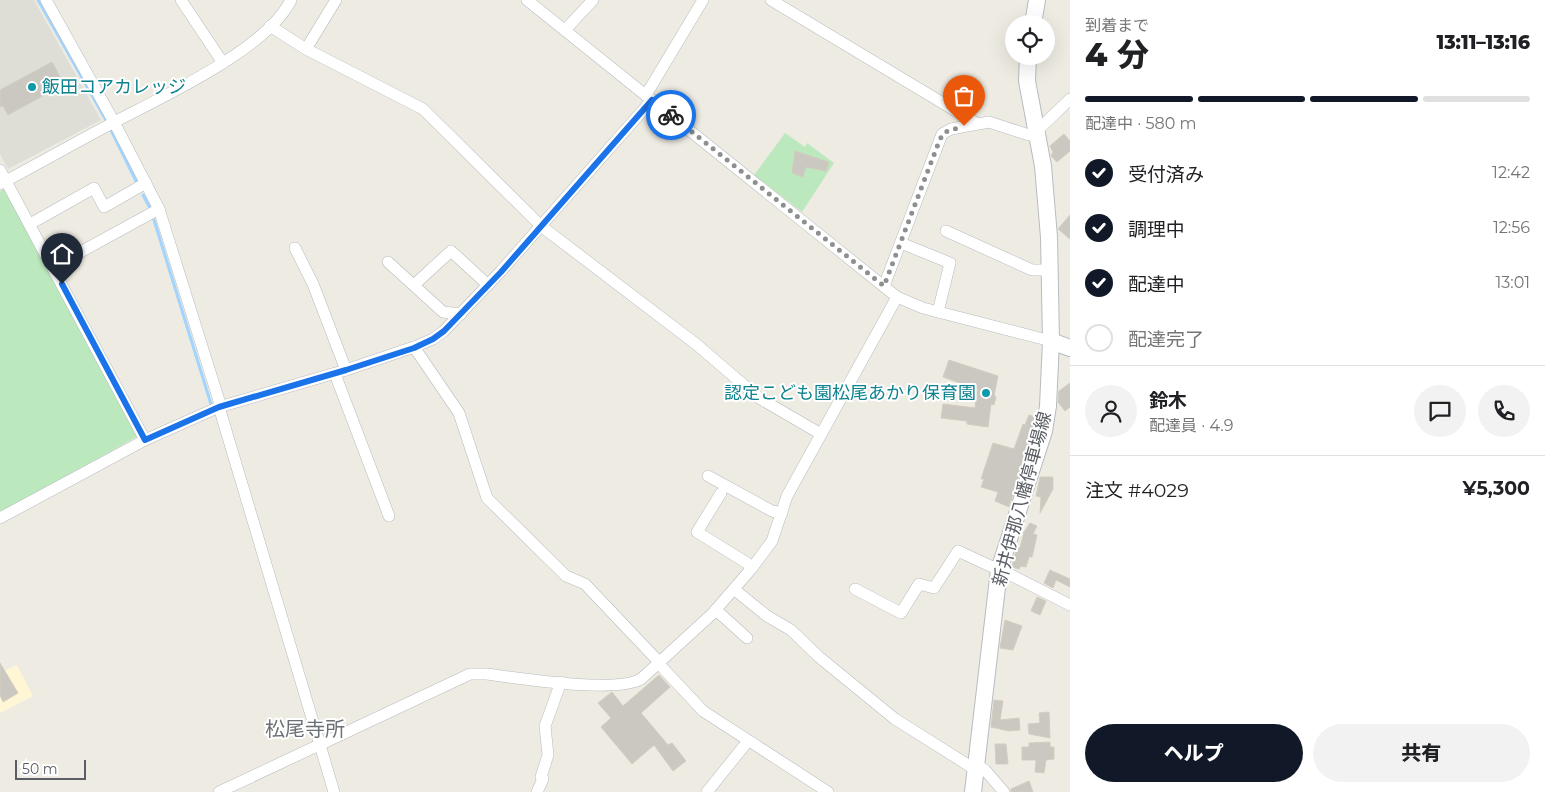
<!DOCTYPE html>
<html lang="ja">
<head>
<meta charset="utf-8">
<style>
  :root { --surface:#fff; --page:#f2f2f2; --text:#202124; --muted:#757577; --line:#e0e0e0; --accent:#111827 }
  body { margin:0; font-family:Montserrat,"Noto Sans JP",sans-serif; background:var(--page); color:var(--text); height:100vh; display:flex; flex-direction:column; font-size:19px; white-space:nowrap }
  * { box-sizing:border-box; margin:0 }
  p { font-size:16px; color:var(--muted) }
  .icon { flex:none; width:28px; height:28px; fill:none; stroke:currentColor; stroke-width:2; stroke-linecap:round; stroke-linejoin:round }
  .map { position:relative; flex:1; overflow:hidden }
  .panel { display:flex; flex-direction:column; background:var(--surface); width:475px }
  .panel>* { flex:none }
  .buttons { position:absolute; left:1005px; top:15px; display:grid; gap:10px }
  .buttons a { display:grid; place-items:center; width:50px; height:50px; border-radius:50%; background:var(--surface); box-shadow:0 5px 20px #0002; font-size:25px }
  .scale { position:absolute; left:15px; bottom:12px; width:71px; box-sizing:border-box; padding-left:5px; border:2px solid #5a5e64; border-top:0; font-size:14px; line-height:18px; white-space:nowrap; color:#5a5e64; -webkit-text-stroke:4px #fff; paint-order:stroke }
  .pin { position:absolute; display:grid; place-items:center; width:42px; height:42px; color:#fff; margin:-51px -21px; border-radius:50% 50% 50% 0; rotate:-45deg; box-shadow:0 0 5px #0007 }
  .pin .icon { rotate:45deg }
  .courier { position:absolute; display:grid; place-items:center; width:50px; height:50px; margin:-25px; border:4px solid #1a73e8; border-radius:50%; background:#fff; color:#222; box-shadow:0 1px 6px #0007 }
  .summary em { font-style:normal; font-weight:800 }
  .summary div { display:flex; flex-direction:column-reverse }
  .summary { display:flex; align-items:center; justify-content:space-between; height:85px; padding:0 15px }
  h1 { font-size:32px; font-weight:800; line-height:38px }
  .bar { display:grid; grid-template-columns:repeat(4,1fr); gap:8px 5px; align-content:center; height:60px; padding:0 15px }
  .bar i { height:6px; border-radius:4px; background:var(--line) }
  .bar .on { background:var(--accent) }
  .bar p { grid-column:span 4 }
  .line { display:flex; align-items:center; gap:12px; padding:0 15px; border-top:1px solid var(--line) }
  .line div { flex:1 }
  .round { display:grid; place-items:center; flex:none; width:52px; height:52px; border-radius:26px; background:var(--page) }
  ol { padding:0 15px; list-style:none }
  li { display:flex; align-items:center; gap:15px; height:55px }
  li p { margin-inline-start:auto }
  li .icon { padding:5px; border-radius:50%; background:var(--accent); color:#fff; stroke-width:4 }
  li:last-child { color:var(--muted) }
  li i { width:28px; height:28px; border:2px solid var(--line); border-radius:50% }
  .action { display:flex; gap:10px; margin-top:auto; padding:10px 15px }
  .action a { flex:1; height:58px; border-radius:30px; background:var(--accent); color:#fff; font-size:20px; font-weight:800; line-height:58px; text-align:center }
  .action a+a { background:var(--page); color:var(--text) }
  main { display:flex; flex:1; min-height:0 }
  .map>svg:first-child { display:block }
  .commercial { fill:#fff6d6 }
  .industrial { fill:#deddd6 }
  .green { fill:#bce8bd }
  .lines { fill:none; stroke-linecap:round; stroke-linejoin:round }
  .stream { stroke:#a1d4ff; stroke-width:3 }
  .building { fill:#cbc8c1; stroke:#d3cdc0 }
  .street-casing { stroke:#b7babf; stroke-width:12 }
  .secondary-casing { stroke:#b7bbc1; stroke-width:18 }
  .street { stroke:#fff; stroke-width:11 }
  .secondary { stroke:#fff; stroke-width:16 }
  .done { stroke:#8e9090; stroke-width:5; stroke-dasharray:0 9 }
  .route { stroke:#1a73e8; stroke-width:6 }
  .culture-dot { fill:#0f9aa8; stroke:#fff; stroke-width:2 }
  .labels { text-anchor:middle; stroke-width:4; stroke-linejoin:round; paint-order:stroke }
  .culture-label { font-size:18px; fill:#0d838f; stroke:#fff; text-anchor:start }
  .street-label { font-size:18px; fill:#5a5e64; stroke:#fff }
  .quarter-label { font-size:20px; fill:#6b7076; stroke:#fff }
</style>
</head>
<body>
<main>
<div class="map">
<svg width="1070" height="792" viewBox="0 0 1070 792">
  <rect width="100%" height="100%" fill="#eeece2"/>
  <polygon class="commercial" points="17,665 33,696 0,713 0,673"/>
  <polygon class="industrial" points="0,0 34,0 101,120 8,169 0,154"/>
  <g class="green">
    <polygon points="785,133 805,147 807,143 834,163 802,212 754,175"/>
    <polygon points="4,189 138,436 0,513 0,191"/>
  </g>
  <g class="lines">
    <g class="stream">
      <polyline points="38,0 107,122"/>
      <polyline points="110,128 136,181"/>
      <polyline points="143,195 150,208"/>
      <polyline points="154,220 211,404"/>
    </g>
  </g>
  <g class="building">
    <polygon points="52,62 64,84 8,115 3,106 0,107 0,90"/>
    <polygon points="1064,134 1070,141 1070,151 1057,162 1051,156 1053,152 1050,146"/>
    <polygon points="795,151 829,162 826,171 806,167 803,177 792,173"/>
    <polygon points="1070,215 1070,239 1058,229"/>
    <polygon points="949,360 998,376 994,396 996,397 994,405 991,404 988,427 967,424 967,421 941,418 943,404 975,408 977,389 943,377"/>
    <polygon points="1070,383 1070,407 1065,411 1058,402 1059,391"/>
    <polygon points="1029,415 1036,417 1034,429 1009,507 995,501 998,492 981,487 984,479 981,479 993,443 1014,449 1023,424 1025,425"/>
    <polygon points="1040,477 1053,477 1053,489 1040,513 1041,497 1036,496"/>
    <polygon points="1030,523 1037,526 1033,534 1037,535 1032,557 1029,557 1026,567 1021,566 1019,569 1012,567 1017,547 1020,548 1024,532"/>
    <polygon points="1050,570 1070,579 1070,587 1056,580 1053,588 1044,583"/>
    <polygon points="1037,597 1046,601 1040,615 1031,611"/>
    <polygon points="1005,620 1022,626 1013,650 1000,648"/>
    <polygon points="0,663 18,693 3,702 0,695"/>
    <polygon points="659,675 670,687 641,713 668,745 672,743 686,761 673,771 654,745 632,764 601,727 611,718 598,703 612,692 623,706"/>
    <polygon points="994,700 1003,701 1000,720 1019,718 1020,730 1009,731 991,727"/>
    <polygon points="1049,712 1050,738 1029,734 1028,724 1040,723 1039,713"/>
    <polygon points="1050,742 1050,747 1054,747 1054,759 1046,760 1044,773 1035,772 1036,760 1022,760 1022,747 1029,747 1029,743"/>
    <polygon points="995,744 1006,744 1008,764 996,764"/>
    <polygon points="1029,781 1033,792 1011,792 1011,789"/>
  </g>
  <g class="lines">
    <defs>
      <g id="street">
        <polyline points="46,0 114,122 159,209 221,407"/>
        <polyline points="181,0 223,63"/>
        <polyline points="527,0 897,297 923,308 1051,341"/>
        <polyline points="771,0 976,123"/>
        <polyline points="270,26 306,49 423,109 541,226 696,344 759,398 821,434"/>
        <polyline points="565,30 593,0"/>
        <polyline points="306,49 336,0"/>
        <polyline points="646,95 703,0"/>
        <polyline points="0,170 145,440"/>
        <path d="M0 184C36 165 71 145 107 126 157 99 266 51 291 0"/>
        <polyline points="30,224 94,188 104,207 146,183"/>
        <polyline points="946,231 1032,270 1050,270"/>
        <polyline points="901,243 950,263 938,312"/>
        <polyline points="295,248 313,284 346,370"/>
        <polyline points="388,262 443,312 461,314"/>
        <polyline points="53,267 159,209"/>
        <polyline points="414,285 451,251 488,285"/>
        <polyline points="884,286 942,134 951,129 989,122 1029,135 1037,131 1070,99"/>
        <polyline points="414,347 459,413 487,498 566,576 585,584 659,662"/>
        <polyline points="335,374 389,516"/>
        <polyline points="219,407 334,792"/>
        <polyline points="708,476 772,511 782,513"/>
        <polyline points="721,493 697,532 747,563 752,568"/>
        <polyline points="0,518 145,440 219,407 346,370 414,347 433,339 444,331 501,271 652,100"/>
        <polyline points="999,569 1070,605"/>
        <polyline points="855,589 901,613 919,584 934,588 958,551 999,570"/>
        <polyline points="735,590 767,616 791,630 819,657 895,719 976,770"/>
        <polyline points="716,610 747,638"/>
        <polyline points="658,663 703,711 828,792"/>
        <polyline points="977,765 985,770 1004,792"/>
        <path d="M219 792 470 674H486C519 678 614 694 641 679L712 614 752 568 772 541 787 496 897 297"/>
        <polyline points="537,792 543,779 541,777 548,755 545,726 561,682"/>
        <polyline points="707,792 748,741"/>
      </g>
      <g id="secondary">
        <polyline points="1033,24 1037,0"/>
        <polyline points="1051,341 1070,348"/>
        <polyline points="973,792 999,570 1044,431 1048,406 1051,341 1049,237 1043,166 1027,81 1028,56"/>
      </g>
    </defs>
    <use href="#street" class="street-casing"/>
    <use href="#secondary" class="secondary-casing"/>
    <use href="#street" class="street"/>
    <use href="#secondary" class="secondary"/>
  </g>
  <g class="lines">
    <polyline class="done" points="671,115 884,286 940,139 945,132 964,126"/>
    <polyline class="route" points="62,284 145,440 219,407 346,370 414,348 433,339 444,331 501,272 652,100 671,115"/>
  </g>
  <g class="culture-dot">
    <circle cx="32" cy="87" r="5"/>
    <circle cx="986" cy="393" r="5"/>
  </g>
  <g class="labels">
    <g class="culture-label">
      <text x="42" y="93">飯田コアカレッジ</text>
      <text x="976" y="399" text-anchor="end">認定こども園松尾あかり保育園</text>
    </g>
    <g class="street-label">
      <text transform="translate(1022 499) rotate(-75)" y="6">新井伊那八幡停車場線</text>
    </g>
    <g class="quarter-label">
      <text x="305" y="736">松尾寺所</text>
    </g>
  </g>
</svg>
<div class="buttons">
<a><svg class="icon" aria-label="locate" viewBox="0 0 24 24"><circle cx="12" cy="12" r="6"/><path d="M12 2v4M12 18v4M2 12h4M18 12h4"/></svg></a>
</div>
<div class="scale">50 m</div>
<div class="pin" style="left:964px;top:126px;background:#ea580c"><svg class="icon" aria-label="bag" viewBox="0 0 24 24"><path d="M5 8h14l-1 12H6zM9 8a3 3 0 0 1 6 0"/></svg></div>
<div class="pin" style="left:62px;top:284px;background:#1f2937"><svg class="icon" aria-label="home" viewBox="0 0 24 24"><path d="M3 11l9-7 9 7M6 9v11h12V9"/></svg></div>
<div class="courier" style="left:671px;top:115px"><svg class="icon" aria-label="bike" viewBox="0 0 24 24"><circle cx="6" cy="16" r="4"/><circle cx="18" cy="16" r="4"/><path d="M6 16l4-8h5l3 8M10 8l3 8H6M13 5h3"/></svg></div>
</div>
<section class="panel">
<div class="summary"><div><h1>4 分</h1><p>到着まで</p></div><em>13:11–13:16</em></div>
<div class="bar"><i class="on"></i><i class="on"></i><i class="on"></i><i></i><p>配達中 · 580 m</p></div>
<ol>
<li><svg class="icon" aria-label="check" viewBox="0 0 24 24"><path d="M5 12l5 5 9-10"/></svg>受付済み<p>12:42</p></li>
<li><svg class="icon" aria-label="check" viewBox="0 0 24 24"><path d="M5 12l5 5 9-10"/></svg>調理中<p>12:56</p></li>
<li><svg class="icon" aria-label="check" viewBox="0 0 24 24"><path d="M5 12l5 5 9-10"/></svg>配達中<p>13:01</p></li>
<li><i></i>配達完了</li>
</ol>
<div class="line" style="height:90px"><a class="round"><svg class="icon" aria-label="person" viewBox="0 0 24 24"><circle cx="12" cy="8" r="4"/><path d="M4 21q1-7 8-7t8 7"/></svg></a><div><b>鈴木</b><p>配達員 · 4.9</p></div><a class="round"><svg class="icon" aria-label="chat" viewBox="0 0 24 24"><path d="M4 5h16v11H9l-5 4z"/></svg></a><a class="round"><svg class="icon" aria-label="phone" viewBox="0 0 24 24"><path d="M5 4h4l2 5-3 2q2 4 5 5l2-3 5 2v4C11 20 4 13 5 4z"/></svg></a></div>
<div class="line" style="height:65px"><div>注文 #4029</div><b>¥5,300</b></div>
<div class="action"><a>ヘルプ</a><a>共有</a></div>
</section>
</main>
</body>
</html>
